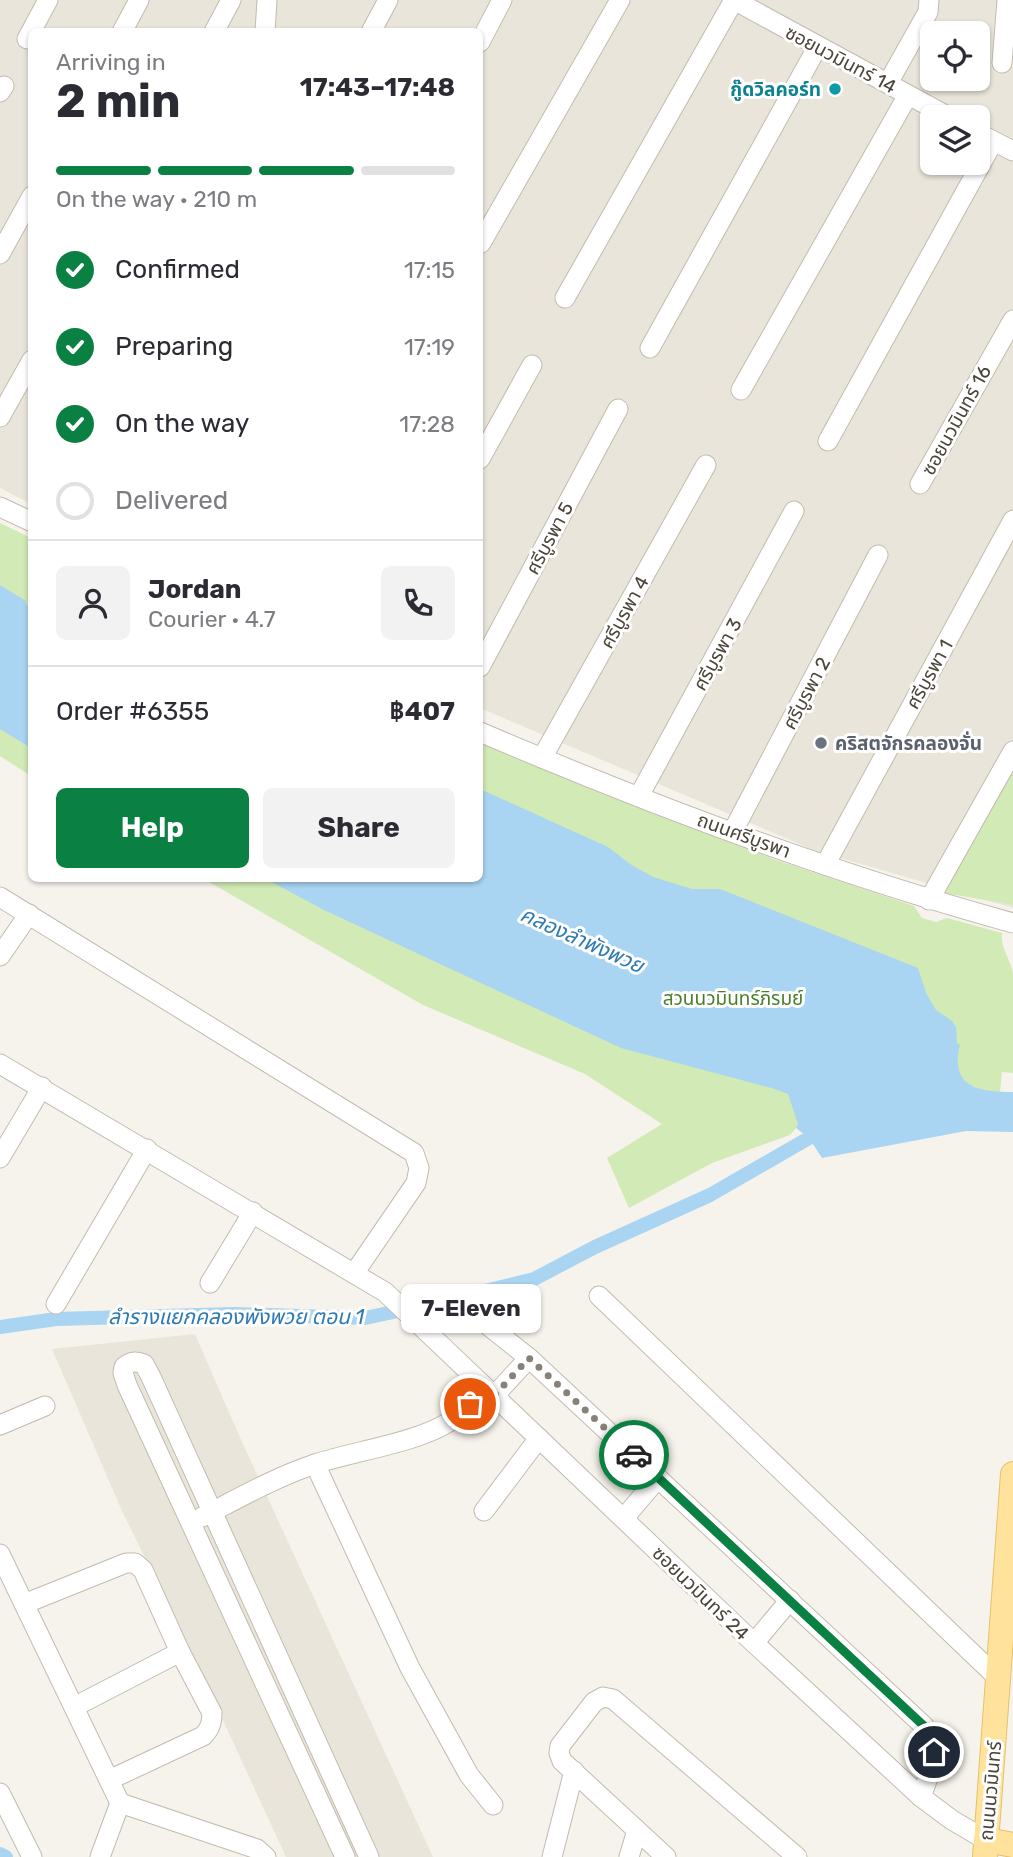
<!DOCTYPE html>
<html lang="en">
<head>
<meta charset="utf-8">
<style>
  :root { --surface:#fff; --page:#f2f2f3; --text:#2b2b33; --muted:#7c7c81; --line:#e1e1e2; --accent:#0b8043 }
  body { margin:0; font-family:Rubik,"Noto Sans Thai",sans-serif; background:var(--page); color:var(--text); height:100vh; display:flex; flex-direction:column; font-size:26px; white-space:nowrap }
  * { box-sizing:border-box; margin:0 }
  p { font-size:23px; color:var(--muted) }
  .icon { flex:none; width:38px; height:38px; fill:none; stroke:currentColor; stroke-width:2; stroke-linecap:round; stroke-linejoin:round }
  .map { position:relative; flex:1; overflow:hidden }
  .panel { position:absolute; left:28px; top:28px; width:455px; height:854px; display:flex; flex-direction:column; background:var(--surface); border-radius:10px; box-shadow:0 2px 5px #0004 }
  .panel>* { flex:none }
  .tools { position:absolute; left:920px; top:21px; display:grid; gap:14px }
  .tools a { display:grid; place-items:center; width:70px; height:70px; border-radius:10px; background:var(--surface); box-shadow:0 2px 5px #0004; font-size:35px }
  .pin { position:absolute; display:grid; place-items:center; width:60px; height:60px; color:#fff; margin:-30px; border:4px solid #fff; border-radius:50%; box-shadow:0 2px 7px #0007 }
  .courier { position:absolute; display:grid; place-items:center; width:70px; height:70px; margin:-35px; border:5px solid #0b8043; border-radius:50%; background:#fff; color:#222; box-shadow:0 2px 9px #0007 }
  .bubble { position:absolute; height:49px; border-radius:10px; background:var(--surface); box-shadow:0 2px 5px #0004; font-size:23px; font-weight:700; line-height:49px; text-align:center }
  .head em { font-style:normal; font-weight:700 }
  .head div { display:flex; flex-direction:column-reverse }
  .head { display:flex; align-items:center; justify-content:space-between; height:119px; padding:0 28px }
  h1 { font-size:46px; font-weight:700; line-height:52px }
  .bar { display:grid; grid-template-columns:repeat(4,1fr); gap:10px 7px; align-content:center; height:84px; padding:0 28px }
  .bar i { height:9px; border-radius:5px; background:var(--line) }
  .bar .on { background:var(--accent) }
  .bar p { grid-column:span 4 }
  .line { display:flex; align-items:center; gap:18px; padding:0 28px; border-top:2px solid var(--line) }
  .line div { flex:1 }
  .round { display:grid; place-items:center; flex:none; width:74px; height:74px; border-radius:10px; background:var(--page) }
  ol { padding:0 28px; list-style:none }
  li { display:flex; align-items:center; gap:21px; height:77px }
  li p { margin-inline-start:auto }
  li .icon { padding:7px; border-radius:50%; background:var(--accent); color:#fff; stroke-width:4 }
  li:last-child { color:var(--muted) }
  li i { width:38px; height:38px; border:4px solid var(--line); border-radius:50% }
  .button { display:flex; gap:14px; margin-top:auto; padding:14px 28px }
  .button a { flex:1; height:80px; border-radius:10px; background:var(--accent); color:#fff; font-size:28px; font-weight:700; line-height:80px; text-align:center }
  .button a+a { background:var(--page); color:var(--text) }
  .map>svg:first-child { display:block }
  .residential { fill:#eae5da; fill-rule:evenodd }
  .green { fill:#d2eab5 }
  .water { fill:#a9d4f2 }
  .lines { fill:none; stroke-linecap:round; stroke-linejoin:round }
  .canal { stroke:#a9d4f2; stroke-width:14 }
  .minor-casing { stroke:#c2bbae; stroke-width:21 }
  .major-casing { stroke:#e6c16a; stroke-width:26 }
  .minor { stroke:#fff; stroke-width:19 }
  .major { stroke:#ffe39c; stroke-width:24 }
  .done { stroke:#878178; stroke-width:7; stroke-dasharray:0 12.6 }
  .route { stroke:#0b8043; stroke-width:9 }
  .culture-dot { fill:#0f9aa8; stroke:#fff; stroke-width:2.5 }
  .worship-dot { fill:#6b7280; stroke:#fff; stroke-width:2.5 }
  .labels { text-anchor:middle; stroke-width:6; stroke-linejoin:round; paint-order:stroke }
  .street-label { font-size:19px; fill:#4b4439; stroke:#fff }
  .culture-label { font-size:19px; font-weight:bold; fill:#0d838f; stroke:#fff; text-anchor:end }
  .worship-label { font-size:19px; font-weight:bold; fill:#5b616d; stroke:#fff; text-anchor:start }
  .park-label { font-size:19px; fill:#4a7f2a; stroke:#fff }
  .water-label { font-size:21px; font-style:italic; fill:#2e7ab2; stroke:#fff }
</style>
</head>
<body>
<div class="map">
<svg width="1013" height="1857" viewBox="0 0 1013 1857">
  <rect width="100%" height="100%" fill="#f6f3ec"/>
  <g class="residential">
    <path d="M0 0H1013V908L816 851 480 708V32H32L31 504 0 488ZM933 33H978V79H933ZM933 117H978V163H933Z"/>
    <polygon points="195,1334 238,1433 433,1857 286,1857 190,1649 122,1511 52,1349"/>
  </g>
  <g class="green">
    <polygon points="0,523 31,538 31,776 0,756"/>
    <path d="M480 738 611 795 776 860 914 906 922 918 936 922 947 918 1002 933C1000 949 1011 959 1013 974V1073L1002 1072 1000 1092 993 1093 968 1085 796 1128 790 1135 712 1163 629 1208 607 1158 662 1124 585 1074 423 1005 204 879 480 878Z"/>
    <polygon points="1013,760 1013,905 939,892"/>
  </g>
  <g class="water">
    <polygon points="0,585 26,601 25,603 31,609 31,748 0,729"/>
    <path d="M480 789 608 847 630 864 653 877 692 889H720L918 968 926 993 936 1010 952 1021 956 1027 957 1044H960C949 1088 979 1092 1013 1092V1132L966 1131 822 1158 809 1138 796 1128 798 1124 788 1094 775 1089 621 1048 324 910 266 879 480 878Z"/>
  </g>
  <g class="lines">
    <g class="canal">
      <polyline points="0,1327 56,1319 235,1314 365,1318 440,1302 534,1279 595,1247 710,1195 809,1138 824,1132"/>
      <polyline points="0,1854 6,1857"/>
    </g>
    <defs>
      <g id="minor">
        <polyline points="734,0 949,117"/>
        <polyline points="122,32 139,0"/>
        <polyline points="214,32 231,0"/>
        <polyline points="265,32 267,0"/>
        <polyline points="371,32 388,0"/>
        <polyline points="27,39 48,0"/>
        <polyline points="480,42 502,0"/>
        <polyline points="1002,63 1007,0"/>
        <polyline points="888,83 928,12 929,0"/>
        <polyline points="0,92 4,86"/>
        <polyline points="978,133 1013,151"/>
        <polyline points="481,243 620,0"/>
        <polyline points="0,254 32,196"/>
        <polyline points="565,298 734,0"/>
        <polyline points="650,348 818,46"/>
        <polyline points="741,390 908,95"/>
        <polyline points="0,417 32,360"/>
        <polyline points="828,441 993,142"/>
        <polyline points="480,459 532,365"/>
        <polyline points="920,484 1013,320"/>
        <polyline points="0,507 32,522"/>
        <polyline points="480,667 618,409"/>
        <path d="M480 732C653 806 831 873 1013 923"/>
        <polyline points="542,758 706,465"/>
        <polyline points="639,796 794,511"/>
        <polyline points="733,831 878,555"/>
        <polyline points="825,865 1013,520"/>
        <polyline points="0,897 414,1153 419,1168 416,1183 355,1272"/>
        <polyline points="929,900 1013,751"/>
        <polyline points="0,956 29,914"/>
        <polyline points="0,1064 385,1292 754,1643 921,1797 952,1820 986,1840"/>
        <polyline points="0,1158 42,1087"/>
        <polyline points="210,1283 253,1212"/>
        <polyline points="599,1296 999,1679"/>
        <polyline points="56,1304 147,1149"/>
        <path d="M480 1319 529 1358 924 1726C942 1748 930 1772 921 1797"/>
        <polyline points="494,1396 529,1358"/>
        <polyline points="0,1425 45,1406"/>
        <polyline points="315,1464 410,1668 469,1775 493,1805"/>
        <polyline points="484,1511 539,1438"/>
        <path d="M202 1517C239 1498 276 1477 315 1464 354 1451 416 1443 449 1422 463 1413 473 1400 483 1387"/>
        <polyline points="624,1518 658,1478"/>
        <polyline points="0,1554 120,1803 257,1849 266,1857"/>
        <path d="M24 1604 126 1563H135L143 1570 180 1652 212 1713C212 1723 210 1729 203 1736L109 1780"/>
        <polyline points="754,1643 790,1600"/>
        <polyline points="74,1707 180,1652"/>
        <polyline points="0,1793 32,1857"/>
        <polyline points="100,1857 120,1803"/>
        <path d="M345 1857 127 1385 123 1373 124 1367C131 1361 135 1361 144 1364L151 1377 369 1857"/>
        <polyline points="552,1857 574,1771"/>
        <polyline points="629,1857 637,1830"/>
        <polyline points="666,1857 562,1761 559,1753 560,1746 594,1702 603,1697 613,1699 797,1857"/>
      </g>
      <g id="major">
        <polyline points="986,1840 1013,1845"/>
        <polyline points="985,1857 1013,1474"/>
      </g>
    </defs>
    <use href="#minor" class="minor-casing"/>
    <use href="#major" class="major-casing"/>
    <use href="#minor" class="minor"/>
    <use href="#major" class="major"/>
  </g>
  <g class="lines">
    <polyline class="done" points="470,1404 483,1387 494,1396 529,1358 634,1455"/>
    <polyline class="route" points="634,1455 924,1726 932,1736 934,1752"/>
  </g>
  <circle class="culture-dot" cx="835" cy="89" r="7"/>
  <circle class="worship-dot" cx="821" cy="743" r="7"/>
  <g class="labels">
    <g class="street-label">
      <text transform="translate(841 59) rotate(28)" y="7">ซอยนวมินทร์ 14</text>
      <text transform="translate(956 420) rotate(-61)" y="7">ซอยนวมินทร์ 16</text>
      <text transform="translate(549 538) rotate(-62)" y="7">ศรีบูรพา 5</text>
      <text transform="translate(624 612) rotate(-61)" y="7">ศรีบูรพา 4</text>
      <text transform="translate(717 654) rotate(-61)" y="7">ศรีบูรพา 3</text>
      <text transform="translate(929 674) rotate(-61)" y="7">ศรีบูรพา 1</text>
      <text transform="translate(806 693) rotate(-62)" y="7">ศรีบูรพา 2</text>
      <text transform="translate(744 835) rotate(20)" y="7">ถนนศรีบูรพา</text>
      <text transform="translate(701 1593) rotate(44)" y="7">ซอยนวมินทร์ 24</text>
      <text transform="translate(990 1791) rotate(-85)" y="7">ถนนนวมินทร์</text>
    </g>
    <g class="culture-label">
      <text x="821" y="96">กู๊ดวิลคอร์ท</text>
    </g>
    <g class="worship-label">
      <text x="835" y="750">คริสตจักรคลองจั่น</text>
    </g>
    <g class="park-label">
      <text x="733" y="1005">สวนนวมินทร์ภิรมย์</text>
    </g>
    <g class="water-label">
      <text transform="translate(582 940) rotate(24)" y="7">คลองลำพังพวย</text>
      <text x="236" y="1324">ลำรางแยกคลองพังพวย ตอน 1</text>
    </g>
  </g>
</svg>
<div class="tools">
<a><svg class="icon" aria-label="locate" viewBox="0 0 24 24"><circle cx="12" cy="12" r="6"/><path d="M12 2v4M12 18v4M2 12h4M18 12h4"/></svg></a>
<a><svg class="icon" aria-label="layers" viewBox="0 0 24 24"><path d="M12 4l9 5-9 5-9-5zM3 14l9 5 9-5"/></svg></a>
</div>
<div class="pin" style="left:470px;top:1404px;background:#ea580c"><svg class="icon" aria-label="bag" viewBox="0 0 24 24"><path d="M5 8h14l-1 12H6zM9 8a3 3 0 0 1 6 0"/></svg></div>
<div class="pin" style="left:934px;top:1752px;background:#1f2937"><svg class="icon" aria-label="home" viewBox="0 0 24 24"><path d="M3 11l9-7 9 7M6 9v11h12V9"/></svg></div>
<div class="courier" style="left:634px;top:1455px"><svg class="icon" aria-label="car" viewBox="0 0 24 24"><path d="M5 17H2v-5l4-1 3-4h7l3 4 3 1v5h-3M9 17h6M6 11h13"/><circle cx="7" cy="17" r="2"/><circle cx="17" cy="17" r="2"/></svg></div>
<div class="bubble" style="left:401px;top:1284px;width:140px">7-Eleven</div>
<section class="panel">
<div class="head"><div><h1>2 min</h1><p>Arriving in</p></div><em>17:43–17:48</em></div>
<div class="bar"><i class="on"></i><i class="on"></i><i class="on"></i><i></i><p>On the way · 210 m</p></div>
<ol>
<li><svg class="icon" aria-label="check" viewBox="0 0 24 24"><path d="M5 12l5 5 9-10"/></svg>Confirmed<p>17:15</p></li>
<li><svg class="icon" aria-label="check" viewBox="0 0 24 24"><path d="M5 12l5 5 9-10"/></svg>Preparing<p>17:19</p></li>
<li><svg class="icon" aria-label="check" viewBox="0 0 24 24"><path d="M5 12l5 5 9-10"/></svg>On the way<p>17:28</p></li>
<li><i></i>Delivered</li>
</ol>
<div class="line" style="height:126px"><a class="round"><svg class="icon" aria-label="person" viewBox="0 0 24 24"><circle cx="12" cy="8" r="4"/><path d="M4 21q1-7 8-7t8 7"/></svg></a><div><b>Jordan</b><p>Courier · 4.7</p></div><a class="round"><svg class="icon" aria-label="phone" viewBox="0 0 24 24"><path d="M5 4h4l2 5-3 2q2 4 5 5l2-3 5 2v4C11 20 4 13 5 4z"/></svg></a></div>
<div class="line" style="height:91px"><div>Order #6355</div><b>฿407</b></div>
<div class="button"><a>Help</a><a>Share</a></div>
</section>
</div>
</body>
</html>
